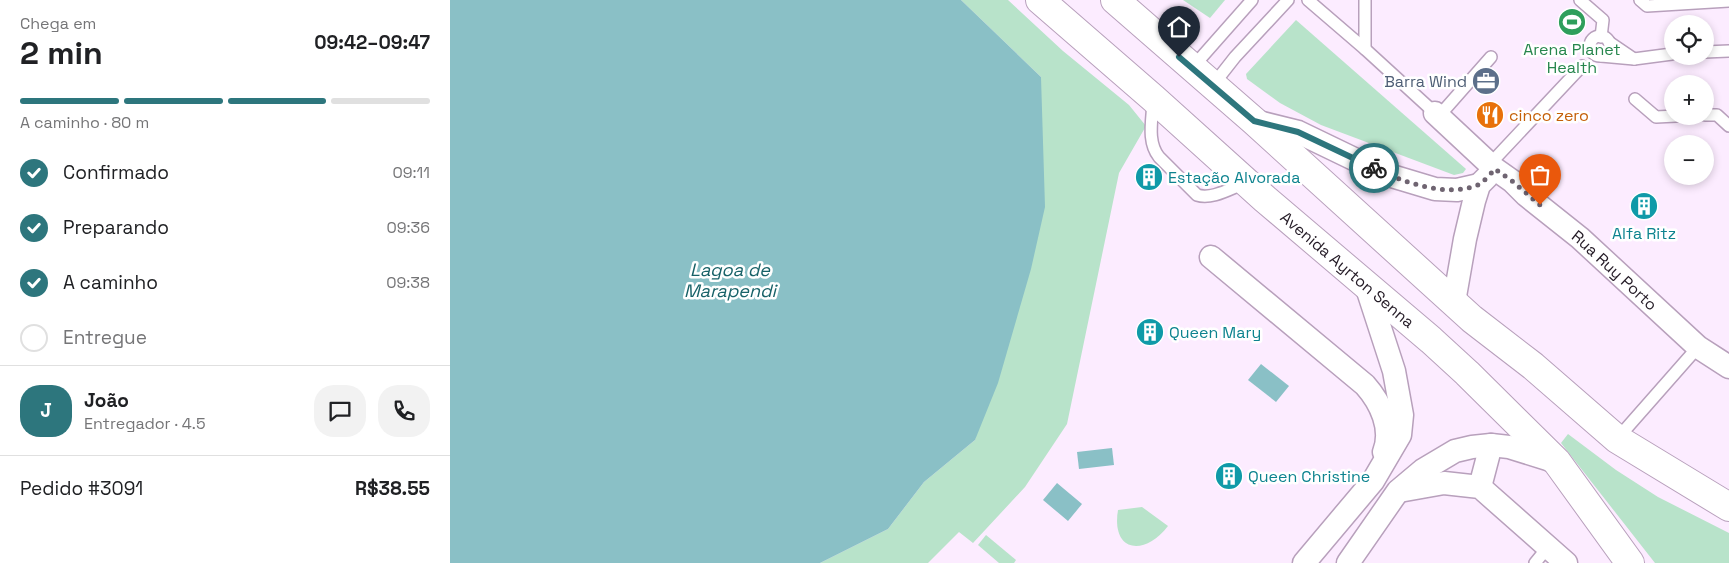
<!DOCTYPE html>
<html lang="pt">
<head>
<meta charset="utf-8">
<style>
  :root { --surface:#fff; --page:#f2f2f2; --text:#202124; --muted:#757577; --line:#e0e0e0; --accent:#2d767d }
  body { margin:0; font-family:"Space Grotesk",sans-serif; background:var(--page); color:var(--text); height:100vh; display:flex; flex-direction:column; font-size:19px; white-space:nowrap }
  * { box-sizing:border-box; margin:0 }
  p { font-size:16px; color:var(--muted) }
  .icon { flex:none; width:28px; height:28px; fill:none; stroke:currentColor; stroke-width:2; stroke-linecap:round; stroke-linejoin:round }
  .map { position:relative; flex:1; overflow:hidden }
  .side { display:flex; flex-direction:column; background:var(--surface); width:450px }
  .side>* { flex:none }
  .controls { position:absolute; left:1214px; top:15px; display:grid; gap:10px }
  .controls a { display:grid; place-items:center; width:50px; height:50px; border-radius:50%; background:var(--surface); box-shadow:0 2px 8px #0003; font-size:25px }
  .pin { position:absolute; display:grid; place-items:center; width:42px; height:42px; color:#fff; margin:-51px -21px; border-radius:50% 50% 50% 0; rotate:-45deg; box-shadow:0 0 5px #0007 }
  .pin .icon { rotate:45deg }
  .courier { position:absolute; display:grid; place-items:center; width:50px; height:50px; margin:-25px; border:4px solid #2d767d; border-radius:50%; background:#fff; color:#222; box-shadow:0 1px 6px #0007 }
  .summary em { font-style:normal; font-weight:600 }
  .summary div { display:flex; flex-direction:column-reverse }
  .summary { display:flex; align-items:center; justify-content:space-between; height:85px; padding:0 20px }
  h1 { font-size:32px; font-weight:600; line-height:38px }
  .bar { display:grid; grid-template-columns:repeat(4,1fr); gap:8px 5px; align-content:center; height:60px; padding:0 20px }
  .bar i { height:6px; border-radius:4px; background:var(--line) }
  .bar .current { background:var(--accent) }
  .bar p { grid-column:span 4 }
  .line { display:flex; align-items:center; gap:12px; padding:0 20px; border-top:1px solid var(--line) }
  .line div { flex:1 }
  .round { display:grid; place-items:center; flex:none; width:52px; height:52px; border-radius:20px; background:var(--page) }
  ol { padding:0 20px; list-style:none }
  li { display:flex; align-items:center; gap:15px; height:55px }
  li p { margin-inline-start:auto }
  li .icon { padding:5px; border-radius:50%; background:var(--accent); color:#fff; stroke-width:4 }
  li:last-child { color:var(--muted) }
  li i { width:28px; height:28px; border:2px solid var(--line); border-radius:50% }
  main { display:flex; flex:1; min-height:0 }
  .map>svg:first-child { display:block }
  .green { fill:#b8e3ca }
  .water { fill:#8ac0c6 }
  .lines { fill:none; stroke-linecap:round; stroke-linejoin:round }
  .service-casing { stroke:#b8a0bc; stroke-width:14 }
  .minor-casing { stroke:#b8a0bc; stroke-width:25 }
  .secondary-casing { stroke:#b8a0bc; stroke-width:30 }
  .service { stroke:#fff; stroke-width:11 }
  .minor { stroke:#fff; stroke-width:22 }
  .secondary { stroke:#fff; stroke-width:28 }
  .done { stroke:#6f6471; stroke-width:5; stroke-dasharray:0 9 }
  .route { stroke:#2d767d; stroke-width:6 }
  .labels { text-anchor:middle; stroke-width:5; stroke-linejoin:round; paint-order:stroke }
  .leisure-label { font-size:16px; fill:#27864d; stroke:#fff }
  .service-label { font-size:16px; fill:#4e5e75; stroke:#fff; text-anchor:end }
  .food-label { font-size:16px; fill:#c56008; stroke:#fff; text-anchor:start }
  .culture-label { font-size:16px; fill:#0d838f; stroke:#fff; text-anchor:start }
  .street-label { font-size:16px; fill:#231a25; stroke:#fff }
  .water-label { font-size:18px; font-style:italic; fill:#186268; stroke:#fff }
</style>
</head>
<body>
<main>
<section class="side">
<div class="summary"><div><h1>2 min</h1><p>Chega em</p></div><em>09:42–09:47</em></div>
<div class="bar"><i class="current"></i><i class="current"></i><i class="current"></i><i></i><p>A caminho · 80 m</p></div>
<ol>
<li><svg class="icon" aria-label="check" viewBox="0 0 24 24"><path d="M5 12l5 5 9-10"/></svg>Confirmado<p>09:11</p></li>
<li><svg class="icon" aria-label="check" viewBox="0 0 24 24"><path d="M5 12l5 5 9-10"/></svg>Preparando<p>09:36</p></li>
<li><svg class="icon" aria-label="check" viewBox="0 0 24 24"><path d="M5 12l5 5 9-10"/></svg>A caminho<p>09:38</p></li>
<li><i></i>Entregue</li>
</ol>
<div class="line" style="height:90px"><b class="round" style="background:var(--accent);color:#fff">J</b><div><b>João</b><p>Entregador · 4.5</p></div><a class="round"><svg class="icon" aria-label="chat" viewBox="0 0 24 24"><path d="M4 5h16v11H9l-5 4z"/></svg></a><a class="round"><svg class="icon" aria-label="phone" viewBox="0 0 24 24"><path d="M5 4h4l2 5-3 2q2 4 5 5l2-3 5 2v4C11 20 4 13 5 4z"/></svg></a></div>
<div class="line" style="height:65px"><div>Pedido #3091</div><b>R$38.55</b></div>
</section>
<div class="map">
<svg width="1279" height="563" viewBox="0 0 1279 563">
  <rect width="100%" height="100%" fill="#fcecff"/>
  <g class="green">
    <polygon points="511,0 558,0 613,51 679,105 696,126 669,173 617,424 575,487 523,543 509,532 478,563 370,563 438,529 474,482 525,440 591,77"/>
    <polygon points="733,0 775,0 760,18"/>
    <polygon points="846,20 1016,169 1013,173 1004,175 871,125 830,103 797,79 796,74"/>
    <polygon points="1118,434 1166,470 1208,497 1279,533 1279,563 1205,563 1111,443"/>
    <path d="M692 507 718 526C694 557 661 552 668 510Z"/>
    <polygon points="536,535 566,560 564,563 549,563 528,545"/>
  </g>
  <g class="water">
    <polygon points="0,0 511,0 591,77 595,207 581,269 548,383 525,440 474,482 438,529 370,563 0,563"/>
    <polygon points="811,364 839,386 826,402 798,380"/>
    <polygon points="662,448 664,465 629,469 627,452"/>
    <polygon points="607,483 632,504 618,521 593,500"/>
  </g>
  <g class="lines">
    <defs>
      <g id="service">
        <polyline points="858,0 915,49 985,113"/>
        <polyline points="1130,0 1153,20 1151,37"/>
        <polyline points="1190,0 1197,6 1279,1"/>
        <circle cx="1150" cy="46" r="10"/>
        <polyline points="915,49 915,0"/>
        <polyline points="1255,52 1279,51"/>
        <polyline points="1151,56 1184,59 1159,42"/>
        <polyline points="1184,59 1222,54"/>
        <polyline points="742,68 802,0"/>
        <polyline points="763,85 785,57 838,0"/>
        <polyline points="1185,99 1206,117 1226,116"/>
        <path d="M703 102C702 121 697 142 709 157L747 195C762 200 781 188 795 183"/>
        <polyline points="1255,115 1267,115 1279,126"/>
        <polyline points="989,116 1041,57"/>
        <polyline points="1039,165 1132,66"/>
        <polyline points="1167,439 1248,347"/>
        <polyline points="1085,563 1098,547"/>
      </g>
      <g id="minor">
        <path id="s1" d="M985 113 1045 169 1062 181 1076 195 1130 238 1248 347 1279 367"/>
        <polyline points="804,121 848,132 935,174 985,189 1007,190 1029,185"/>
        <path d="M761 257 915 385C931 403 943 429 934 452"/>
        <polyline points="1004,302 1015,239 1024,201 1029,185 1037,177"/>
        <polyline points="1030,487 1041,445"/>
        <polyline points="949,491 994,483 1030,487 1116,563"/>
        <polyline points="854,563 923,481 950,435 952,415 944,371 916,285"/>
        <polyline points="898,563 948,491 973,470 1005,451 1022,447 1041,445 1059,447 1107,462"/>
      </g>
      <g id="secondary">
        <path id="s2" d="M590 0 703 98 815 199 981 340 1017 373 1107 462 1180 563"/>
        <polyline points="665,0 804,121 1022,319 1083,366 1167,439 1279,507"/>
      </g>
    </defs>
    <use href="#service" class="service-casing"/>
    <use href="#minor" class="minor-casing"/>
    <use href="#secondary" class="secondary-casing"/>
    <use href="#service" class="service"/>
    <use href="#minor" class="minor"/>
    <use href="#secondary" class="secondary"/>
  </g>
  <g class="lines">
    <path class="done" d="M924 168C952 182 997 198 1028 185 1034 182 1040 174 1045 169L1062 181 1090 205"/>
    <polyline class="route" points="729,57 804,121 848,132 924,168"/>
  </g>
  <defs>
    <symbol id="stadium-disc" viewBox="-11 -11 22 22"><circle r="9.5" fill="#2e9e5b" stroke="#fff"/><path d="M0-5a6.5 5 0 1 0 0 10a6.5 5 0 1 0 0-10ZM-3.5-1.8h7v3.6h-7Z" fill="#fff"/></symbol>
    <symbol id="office-disc" viewBox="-11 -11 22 22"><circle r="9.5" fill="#5c6f8a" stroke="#fff"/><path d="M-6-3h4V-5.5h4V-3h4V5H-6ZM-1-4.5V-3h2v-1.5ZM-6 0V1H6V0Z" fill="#fff"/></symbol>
    <symbol id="restaurant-disc" viewBox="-11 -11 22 22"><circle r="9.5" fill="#e8710a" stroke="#fff"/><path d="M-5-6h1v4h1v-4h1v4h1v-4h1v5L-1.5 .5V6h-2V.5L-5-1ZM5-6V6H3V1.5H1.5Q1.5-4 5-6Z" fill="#fff"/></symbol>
    <symbol id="building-disc" viewBox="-11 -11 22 22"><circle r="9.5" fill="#0f9aa8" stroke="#fff"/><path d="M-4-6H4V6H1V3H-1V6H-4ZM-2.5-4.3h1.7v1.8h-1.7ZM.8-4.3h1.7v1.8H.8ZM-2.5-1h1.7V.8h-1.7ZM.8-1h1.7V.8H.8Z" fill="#fff"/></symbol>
  </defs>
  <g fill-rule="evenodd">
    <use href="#stadium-disc" x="1106" y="6" width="32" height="32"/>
    <use href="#office-disc" x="1020" y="65" width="32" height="32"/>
    <use href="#restaurant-disc" x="1024" y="99" width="32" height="32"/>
    <use href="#building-disc" x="683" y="161" width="32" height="32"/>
    <use href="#building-disc" x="1178" y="190" width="32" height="32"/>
    <use href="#building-disc" x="684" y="316" width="32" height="32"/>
    <use href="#building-disc" x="763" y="460" width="32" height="32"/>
  </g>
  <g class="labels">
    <g class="leisure-label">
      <text x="1122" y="55">Arena Planet<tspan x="1122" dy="18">Health</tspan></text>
    </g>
    <g class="service-label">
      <text x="1017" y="87">Barra Wind</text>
    </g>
    <g class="food-label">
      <text x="1059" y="121">cinco zero</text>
    </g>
    <g class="culture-label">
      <text x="718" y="183">Estação Alvorada</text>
      <text x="1194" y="239" text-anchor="middle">Alfa Ritz</text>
      <text x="719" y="338">Queen Mary</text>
      <text x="798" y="482">Queen Christine</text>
    </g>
    <g class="street-label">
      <text dy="6" stroke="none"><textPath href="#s2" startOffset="409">Avenida Ayrton Senna</textPath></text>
      <text dy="6" stroke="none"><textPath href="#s1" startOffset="239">Rua Ruy Porto</textPath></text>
    </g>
    <g class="water-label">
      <text x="280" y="276">Lagoa de<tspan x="280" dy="21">Marapendi</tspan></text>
    </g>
  </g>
</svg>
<div class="controls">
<a><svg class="icon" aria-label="locate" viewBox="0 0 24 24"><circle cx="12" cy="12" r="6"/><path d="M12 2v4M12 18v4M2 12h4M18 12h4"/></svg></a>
<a>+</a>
<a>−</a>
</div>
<div class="pin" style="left:1090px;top:205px;background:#ea580c"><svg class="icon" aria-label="bag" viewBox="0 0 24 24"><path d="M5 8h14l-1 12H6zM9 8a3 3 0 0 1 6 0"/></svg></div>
<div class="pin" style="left:729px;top:57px;background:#1f2937"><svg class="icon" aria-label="home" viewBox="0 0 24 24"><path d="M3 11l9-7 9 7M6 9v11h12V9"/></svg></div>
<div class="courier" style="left:924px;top:168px"><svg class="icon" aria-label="bike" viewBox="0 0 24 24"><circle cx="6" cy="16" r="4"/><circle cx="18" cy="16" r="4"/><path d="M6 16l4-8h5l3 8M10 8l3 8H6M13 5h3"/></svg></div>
</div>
</main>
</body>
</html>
